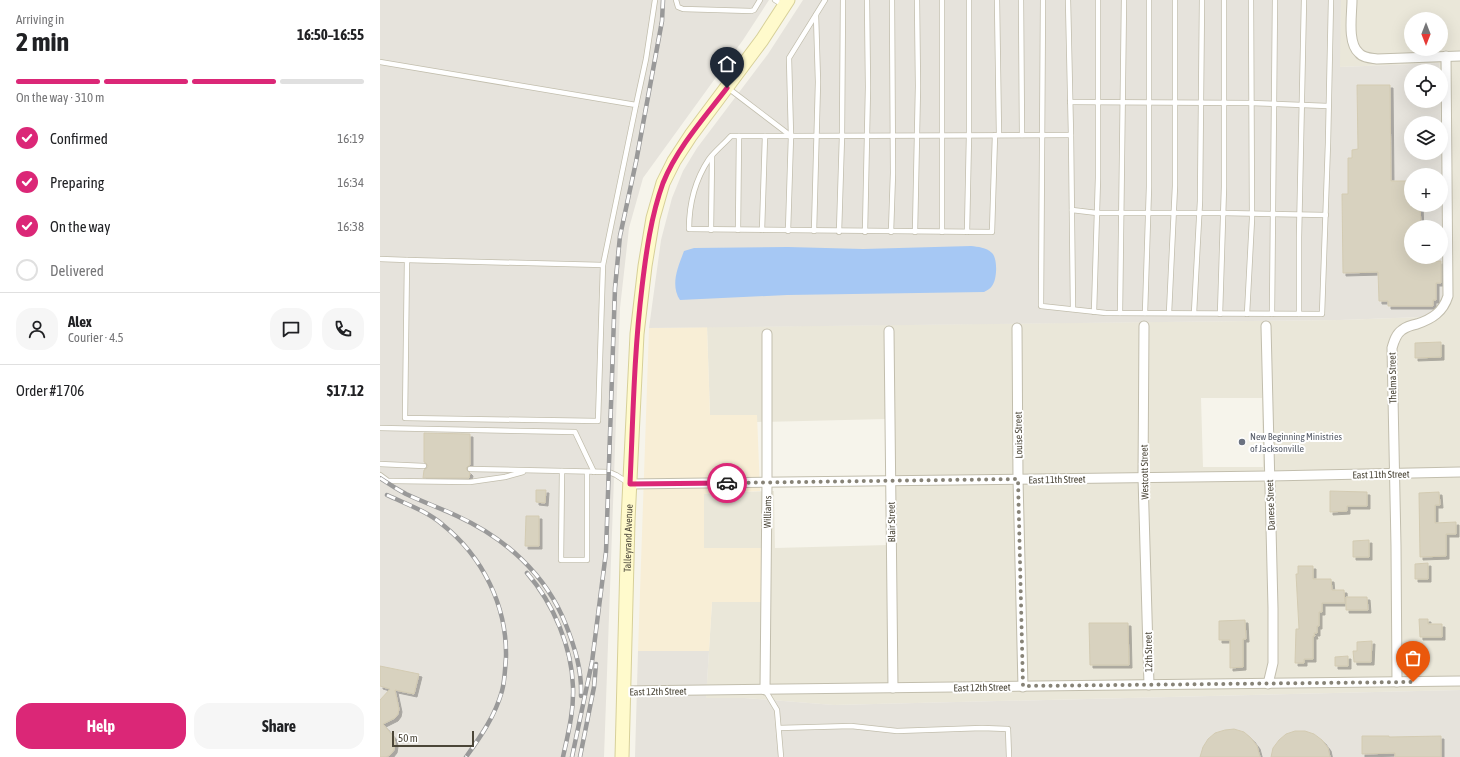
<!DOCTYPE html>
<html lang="en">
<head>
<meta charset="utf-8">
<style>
  :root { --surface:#fff; --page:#f6f6f6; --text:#202124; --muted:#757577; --line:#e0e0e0; --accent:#db2777 }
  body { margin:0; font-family:"Asap Condensed",sans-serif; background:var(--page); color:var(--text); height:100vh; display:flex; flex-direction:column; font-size:15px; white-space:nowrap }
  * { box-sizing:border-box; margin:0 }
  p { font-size:13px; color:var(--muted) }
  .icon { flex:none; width:22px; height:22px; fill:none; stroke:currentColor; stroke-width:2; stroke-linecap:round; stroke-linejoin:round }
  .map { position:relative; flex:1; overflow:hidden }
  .side { display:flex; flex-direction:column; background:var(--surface); width:380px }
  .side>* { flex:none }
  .needle { width:26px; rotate:180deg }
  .fabs { position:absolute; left:1024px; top:12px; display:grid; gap:8px }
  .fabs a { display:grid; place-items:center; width:44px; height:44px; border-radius:50%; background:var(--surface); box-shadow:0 4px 16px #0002; font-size:20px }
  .scale { position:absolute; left:12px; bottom:10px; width:82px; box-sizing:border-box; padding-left:4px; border:2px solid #4b4638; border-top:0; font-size:11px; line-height:14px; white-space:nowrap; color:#4b4638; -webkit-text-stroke:3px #fff; paint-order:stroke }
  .pin { position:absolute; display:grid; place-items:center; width:34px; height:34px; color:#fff; margin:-41px -17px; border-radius:50% 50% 50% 0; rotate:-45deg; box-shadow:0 0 4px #0007 }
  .pin .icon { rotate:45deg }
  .courier { position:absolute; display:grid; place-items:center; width:40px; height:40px; margin:-20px; border:3px solid #db2777; border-radius:50%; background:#fff; color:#222; box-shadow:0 1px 5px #0007 }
  .overview em { font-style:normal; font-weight:700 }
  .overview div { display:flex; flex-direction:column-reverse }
  .overview { display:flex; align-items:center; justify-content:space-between; height:68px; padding:0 16px }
  h1 { font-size:26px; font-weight:700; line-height:30px }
  .bar { display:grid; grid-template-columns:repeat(4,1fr); gap:6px 4px; align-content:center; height:48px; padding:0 16px }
  .bar i { height:5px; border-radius:3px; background:var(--line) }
  .bar .selected { background:var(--accent) }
  .bar p { grid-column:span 4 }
  .line { display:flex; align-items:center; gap:10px; padding:0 16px; border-top:1px solid var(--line) }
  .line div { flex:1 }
  .round { display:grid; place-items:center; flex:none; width:42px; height:42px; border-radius:16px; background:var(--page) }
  ol { padding:0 16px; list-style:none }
  li { display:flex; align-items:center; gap:12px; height:44px }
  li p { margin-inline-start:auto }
  li .icon { padding:4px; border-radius:50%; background:var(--accent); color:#fff; stroke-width:4 }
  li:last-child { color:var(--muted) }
  li i { width:22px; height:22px; border:2px solid var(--line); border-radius:50% }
  .cta { display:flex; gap:8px; margin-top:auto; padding:8px 16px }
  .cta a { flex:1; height:46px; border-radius:16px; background:var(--accent); color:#fff; font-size:16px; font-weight:700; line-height:46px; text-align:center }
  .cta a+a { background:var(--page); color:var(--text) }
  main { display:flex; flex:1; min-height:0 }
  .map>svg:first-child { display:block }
  .residential { fill:#eae7d9; fill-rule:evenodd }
  .commercial { fill:#f8eed6 }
  .industrial { fill:#e6e3dc; fill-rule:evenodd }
  .water { fill:#a6c8f4 }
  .building { fill:#d8d2bf; stroke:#d3cbb2; filter:url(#shadow) }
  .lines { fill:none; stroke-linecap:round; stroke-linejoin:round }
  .lane-casing { stroke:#c2bead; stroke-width:6 }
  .street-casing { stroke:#c2bead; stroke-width:11 }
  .secondary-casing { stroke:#d7d099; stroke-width:15 }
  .lane { stroke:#fff; stroke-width:4.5 }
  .street { stroke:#fff; stroke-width:9 }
  .secondary { stroke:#fffacc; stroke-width:13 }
  .rail-casing { stroke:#999; stroke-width:4.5 }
  .rail { stroke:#fff; stroke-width:3; stroke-dasharray:9; stroke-linecap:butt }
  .done { stroke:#878377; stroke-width:4; stroke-dasharray:0 7.2 }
  .route { stroke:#db2777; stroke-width:5 }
  .worship-dot { fill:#6b7280; stroke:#fff; stroke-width:1.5 }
  .labels { text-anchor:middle; stroke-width:4; stroke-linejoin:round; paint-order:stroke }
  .street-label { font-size:10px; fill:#4b4638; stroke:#fff }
  .worship-label { font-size:10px; fill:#5b616d; stroke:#fff; text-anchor:start }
</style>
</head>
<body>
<main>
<section class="side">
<div class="overview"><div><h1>2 min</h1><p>Arriving in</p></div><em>16:50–16:55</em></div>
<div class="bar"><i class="selected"></i><i class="selected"></i><i class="selected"></i><i></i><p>On the way · 310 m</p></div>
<ol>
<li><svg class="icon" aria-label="check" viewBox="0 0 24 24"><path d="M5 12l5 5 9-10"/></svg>Confirmed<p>16:19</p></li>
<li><svg class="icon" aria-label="check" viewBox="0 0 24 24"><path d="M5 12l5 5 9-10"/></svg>Preparing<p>16:34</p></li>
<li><svg class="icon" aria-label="check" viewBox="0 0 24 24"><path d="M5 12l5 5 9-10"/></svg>On the way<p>16:38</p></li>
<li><i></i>Delivered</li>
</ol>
<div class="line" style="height:72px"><a class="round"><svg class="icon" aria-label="person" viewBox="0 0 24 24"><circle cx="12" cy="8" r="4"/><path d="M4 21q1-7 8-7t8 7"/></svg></a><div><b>Alex</b><p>Courier · 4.5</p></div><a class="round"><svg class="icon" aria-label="chat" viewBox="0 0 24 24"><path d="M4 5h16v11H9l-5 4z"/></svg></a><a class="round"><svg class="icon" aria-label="phone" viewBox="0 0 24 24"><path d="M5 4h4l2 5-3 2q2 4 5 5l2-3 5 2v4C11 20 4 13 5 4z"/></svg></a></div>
<div class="line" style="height:52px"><div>Order #1706</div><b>$17.12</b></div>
<div class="cta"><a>Help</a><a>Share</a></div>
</section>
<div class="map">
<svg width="1080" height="757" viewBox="0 0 1080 757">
  <defs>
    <filter id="shadow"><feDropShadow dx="3" dy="3" stdDeviation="0" flood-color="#0004"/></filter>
  </defs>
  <rect width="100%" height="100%" fill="#f6f4eb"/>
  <path class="residential" d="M961 0H1080V690L454 705 365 698H326L332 602 383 548 324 549V493L394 491 395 548 508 545 506 419 377 422 376 415H330L327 327 960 320 1043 317 1065 289 1060 101 1061 71H1060L1059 63 959 67ZM1031 19H1061V49H1031ZM821 398H882L883 467H823Z"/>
  <polygon class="commercial" points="327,327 330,415 377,415 380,491 324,494 324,548 383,548 382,602 332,602 329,651 258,651 269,328"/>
  <g class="industrial">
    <polygon points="0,0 389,0 363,40 263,178 249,228 240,308 224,757 0,757"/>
    <path d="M423 0H961L960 67 1059 63 1060 71H1031V101H1060L1061 123H1031V153H1061V127L1065 289 1058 306 1043 317 960 320 269 328 281 240 292 198 303 171 317 148 388 54ZM1031 175H1061V205H1031ZM1031 227H1061V257H1031Z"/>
    <polygon points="258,651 329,651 326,698 365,698 454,705 1080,690 1080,757 255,757"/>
  </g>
  <path class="water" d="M591 246C598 247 606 247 612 253 618 259 617 280 612 286 610 289 607 290 604 292L407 295 300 300C290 285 298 267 304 251L314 248 408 247 483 249Z"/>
  <g class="building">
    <polygon points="977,85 1010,85 1011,181 1031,181 1031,205 1040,205 1041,227 1031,227 1031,257 1050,257 1050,262 1061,261 1061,283 1056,283 1056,300 1053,300 1053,306 1008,306 1008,301 999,301 998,272 963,273 962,194 968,194 968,158 972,158 972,150 978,149"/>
    <polygon points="1061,342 1061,357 1035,358 1035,343"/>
    <polygon points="44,433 90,434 90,465 87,467 86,469 90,473 89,478 43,478 44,470 47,468 48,466 46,463 44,462"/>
    <polygon points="156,490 166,490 165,503 156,502"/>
    <polygon points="950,491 987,492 987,506 967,506 967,511 950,512"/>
    <polygon points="1059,492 1060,505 1055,505 1055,523 1076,522 1076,534 1066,534 1066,556 1040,557 1039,493"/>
    <polygon points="146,516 159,516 159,546 145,546"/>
    <polygon points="989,540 989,557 973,557 973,541"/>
    <polygon points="1048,563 1048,579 1035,579 1035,564"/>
    <polygon points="918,566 933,566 933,579 951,579 952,590 964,590 965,603 942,603 942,612 939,612 939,626 937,626 937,633 934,633 935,636 933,636 933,659 924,659 924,663 915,663 916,629 919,629 916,574 918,574"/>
    <polygon points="966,597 987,597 988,610 966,610"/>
    <polygon points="1039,619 1048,619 1048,624 1062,624 1062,637 1040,637"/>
    <polygon points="865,620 866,639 863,639 863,667 850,668 850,640 839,640 839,621"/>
    <polygon points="709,623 748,623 749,665 710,665"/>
    <polygon points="992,641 991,662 974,662 973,651 977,651 977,642"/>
    <polygon points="968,656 968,666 955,666 955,657"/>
    <polygon points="0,666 39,674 34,694 15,690 19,709 18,714 15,718 3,724 14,737 15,744 14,750 10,755 6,757 0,757 0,700 10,689 0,686"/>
    <polygon points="854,729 864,732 871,738 877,746 880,757 820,757 823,747 828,739 835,733 845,730"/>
    <polygon points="915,731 925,731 934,734 942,740 948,748 950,757 891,757 893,748 899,740 906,734"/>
    <polygon points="982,736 1009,736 1009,737 1061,736 1061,757 1015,757 1015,753 982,754"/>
  </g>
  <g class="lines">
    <defs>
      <g id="lane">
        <polyline points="296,0 298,7 303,9 371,11 374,10 380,0"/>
        <polyline points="395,0 403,5"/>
        <polyline points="562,0 562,232"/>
        <polyline points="617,0 619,135"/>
        <polyline points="641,0 642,135"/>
        <polyline points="663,0 661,306 726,313 942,314 948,143 951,0"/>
        <polyline points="688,0 691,135 693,309"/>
        <polyline points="0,62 256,105 223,265 218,421 25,418 27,260 0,259"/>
        <polyline points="348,88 411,136 691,135"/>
        <polyline points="690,102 871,103 948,106"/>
        <polyline points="256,105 266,59 275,0"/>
        <path d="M411 136H351C344 144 335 151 329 159 315 180 309 204 309 229L612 232 615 135"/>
        <polyline points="692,210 717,213 843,213 946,215"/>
        <polyline points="331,230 332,156"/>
        <polyline points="358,230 359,136"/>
        <polyline points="382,230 385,136"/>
        <polyline points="408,231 411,136 409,58 445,0"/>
        <polyline points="434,231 438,82 436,15"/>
        <polyline points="459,232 462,136 463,0"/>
        <polyline points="485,232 488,87 487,0"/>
        <polyline points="511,232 513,173 512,0"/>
        <polyline points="535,232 538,86 537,0"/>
        <polyline points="587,232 589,135 589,0"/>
        <polyline points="27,260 223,265"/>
        <polyline points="714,312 718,178 718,0"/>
        <polyline points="740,313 744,0"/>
        <polyline points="765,313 769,187 769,0"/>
        <polyline points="789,313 795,186 795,0"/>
        <polyline points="814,313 820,201 822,0"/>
        <polyline points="840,314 844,187 844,0"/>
        <polyline points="867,314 872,219 871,0"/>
        <polyline points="892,314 895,0"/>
        <polyline points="919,314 919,237 924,0"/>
        <polyline points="0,428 195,432 214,472"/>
        <polyline points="0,464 44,466"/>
        <polyline points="90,469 229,472 236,475 247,482"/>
        <polyline points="182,471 181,560 207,560 207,472"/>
        <polyline points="0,475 8,481 13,481 90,482 125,477 143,472"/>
        <polyline points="385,690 397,710 401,757"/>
        <polyline points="399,728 471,726 517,731 602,728 628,729 629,757"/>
      </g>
      <g id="street">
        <path d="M972 0C972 14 967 43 979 53 983 58 991 58 997 59L1080 56"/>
        <polyline points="764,326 763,477 769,685"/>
        <polyline points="886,326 893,608 893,663 888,684"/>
        <polyline points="637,328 638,479 643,687"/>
        <polyline points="509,331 513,688"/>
        <polyline points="251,484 889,476 1080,472"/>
        <path d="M1017 682 1016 546 1012 348C1014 341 1016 334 1022 330 1026 327 1032 325 1037 324 1052 319 1063 312 1068 296L1066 56"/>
        <polyline points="385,690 387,483 387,334"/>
        <polyline points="244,691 1080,681"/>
      </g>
      <g id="secondary">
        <path id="s1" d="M242 757 248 521 257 334 265 266 273 218 283 183 294 161 311 135 382 40 408 0"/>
      </g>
    </defs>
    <use href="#lane" class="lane-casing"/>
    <use href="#street" class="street-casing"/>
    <use href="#secondary" class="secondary-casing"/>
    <use href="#lane" class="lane"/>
    <use href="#street" class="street"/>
    <use href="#secondary" class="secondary"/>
    <defs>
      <g id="rail">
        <path d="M0 478C9 484 17 489 26 494 43 502 60 508 77 516 125 538 166 574 186 625 195 648 202 670 201 696"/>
        <path d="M7 495C26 504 47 511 63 525 103 557 127 606 126 657 125 668 125 680 122 691 115 716 101 736 86 757"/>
        <path d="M147 573C173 603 192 647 193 687 194 711 188 734 183 757"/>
        <polyline points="192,757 212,662 226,552 235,288 240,236 256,162 282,21 283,0"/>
        <polyline points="200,757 214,687 216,664"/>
      </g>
    </defs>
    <use href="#rail" class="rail-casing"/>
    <use href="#rail" class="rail"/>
  </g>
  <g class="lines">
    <polyline class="done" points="347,483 638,479 643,686 1033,682"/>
    <path class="route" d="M347 88C324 118 297 148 283 183 271 216 266 253 262 287 254 353 253 418 250 484L347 483"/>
  </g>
  <circle class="worship-dot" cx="862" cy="442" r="4"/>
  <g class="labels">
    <g class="street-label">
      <text transform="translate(1012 378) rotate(-91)" y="4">Thelma Street</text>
      <text transform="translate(638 435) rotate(-91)" y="4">Louise Street</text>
      <text transform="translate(764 472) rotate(-91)" y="4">Westcott Street</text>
      <text transform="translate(1001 474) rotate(-1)" y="4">East 11th Street</text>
      <text transform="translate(677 479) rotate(-1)" y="4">East 11th Street</text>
      <text transform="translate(890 505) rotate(-92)" y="4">Danese Street</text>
      <text transform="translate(387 512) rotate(-89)" y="4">Williams</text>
      <text transform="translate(511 522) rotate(-91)" y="4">Blair Street</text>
      <text dy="4" stroke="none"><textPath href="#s1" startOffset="219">Talleyrand Avenue</textPath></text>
      <text transform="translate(768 652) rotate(-91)" y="4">12th Street</text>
      <text transform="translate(602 687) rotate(-1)" y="4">East 12th Street</text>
      <text transform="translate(278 691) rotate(-1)" y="4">East 12th Street</text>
    </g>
    <g class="worship-label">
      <text x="870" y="440">New Beginning Ministries<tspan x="870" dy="12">of Jacksonville</tspan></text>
    </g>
  </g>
</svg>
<div class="fabs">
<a><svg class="needle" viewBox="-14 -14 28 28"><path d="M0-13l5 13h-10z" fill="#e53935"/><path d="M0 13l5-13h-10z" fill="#757577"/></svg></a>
<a><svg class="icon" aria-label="locate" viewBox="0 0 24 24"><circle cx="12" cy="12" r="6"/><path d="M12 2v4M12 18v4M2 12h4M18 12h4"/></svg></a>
<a><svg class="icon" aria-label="layers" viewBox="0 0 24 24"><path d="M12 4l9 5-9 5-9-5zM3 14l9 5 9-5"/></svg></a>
<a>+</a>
<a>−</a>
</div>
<div class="scale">50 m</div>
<div class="pin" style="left:1033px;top:682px;background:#ea580c"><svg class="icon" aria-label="bag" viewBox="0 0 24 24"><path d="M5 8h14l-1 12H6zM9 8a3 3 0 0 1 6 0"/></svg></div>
<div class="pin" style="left:347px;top:88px;background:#1f2937"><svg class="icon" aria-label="home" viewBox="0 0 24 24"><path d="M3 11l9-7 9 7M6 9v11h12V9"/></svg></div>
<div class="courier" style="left:347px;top:483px"><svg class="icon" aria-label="car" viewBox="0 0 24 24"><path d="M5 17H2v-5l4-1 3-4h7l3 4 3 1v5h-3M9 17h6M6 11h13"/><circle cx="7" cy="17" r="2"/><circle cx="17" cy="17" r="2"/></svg></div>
</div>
</main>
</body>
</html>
